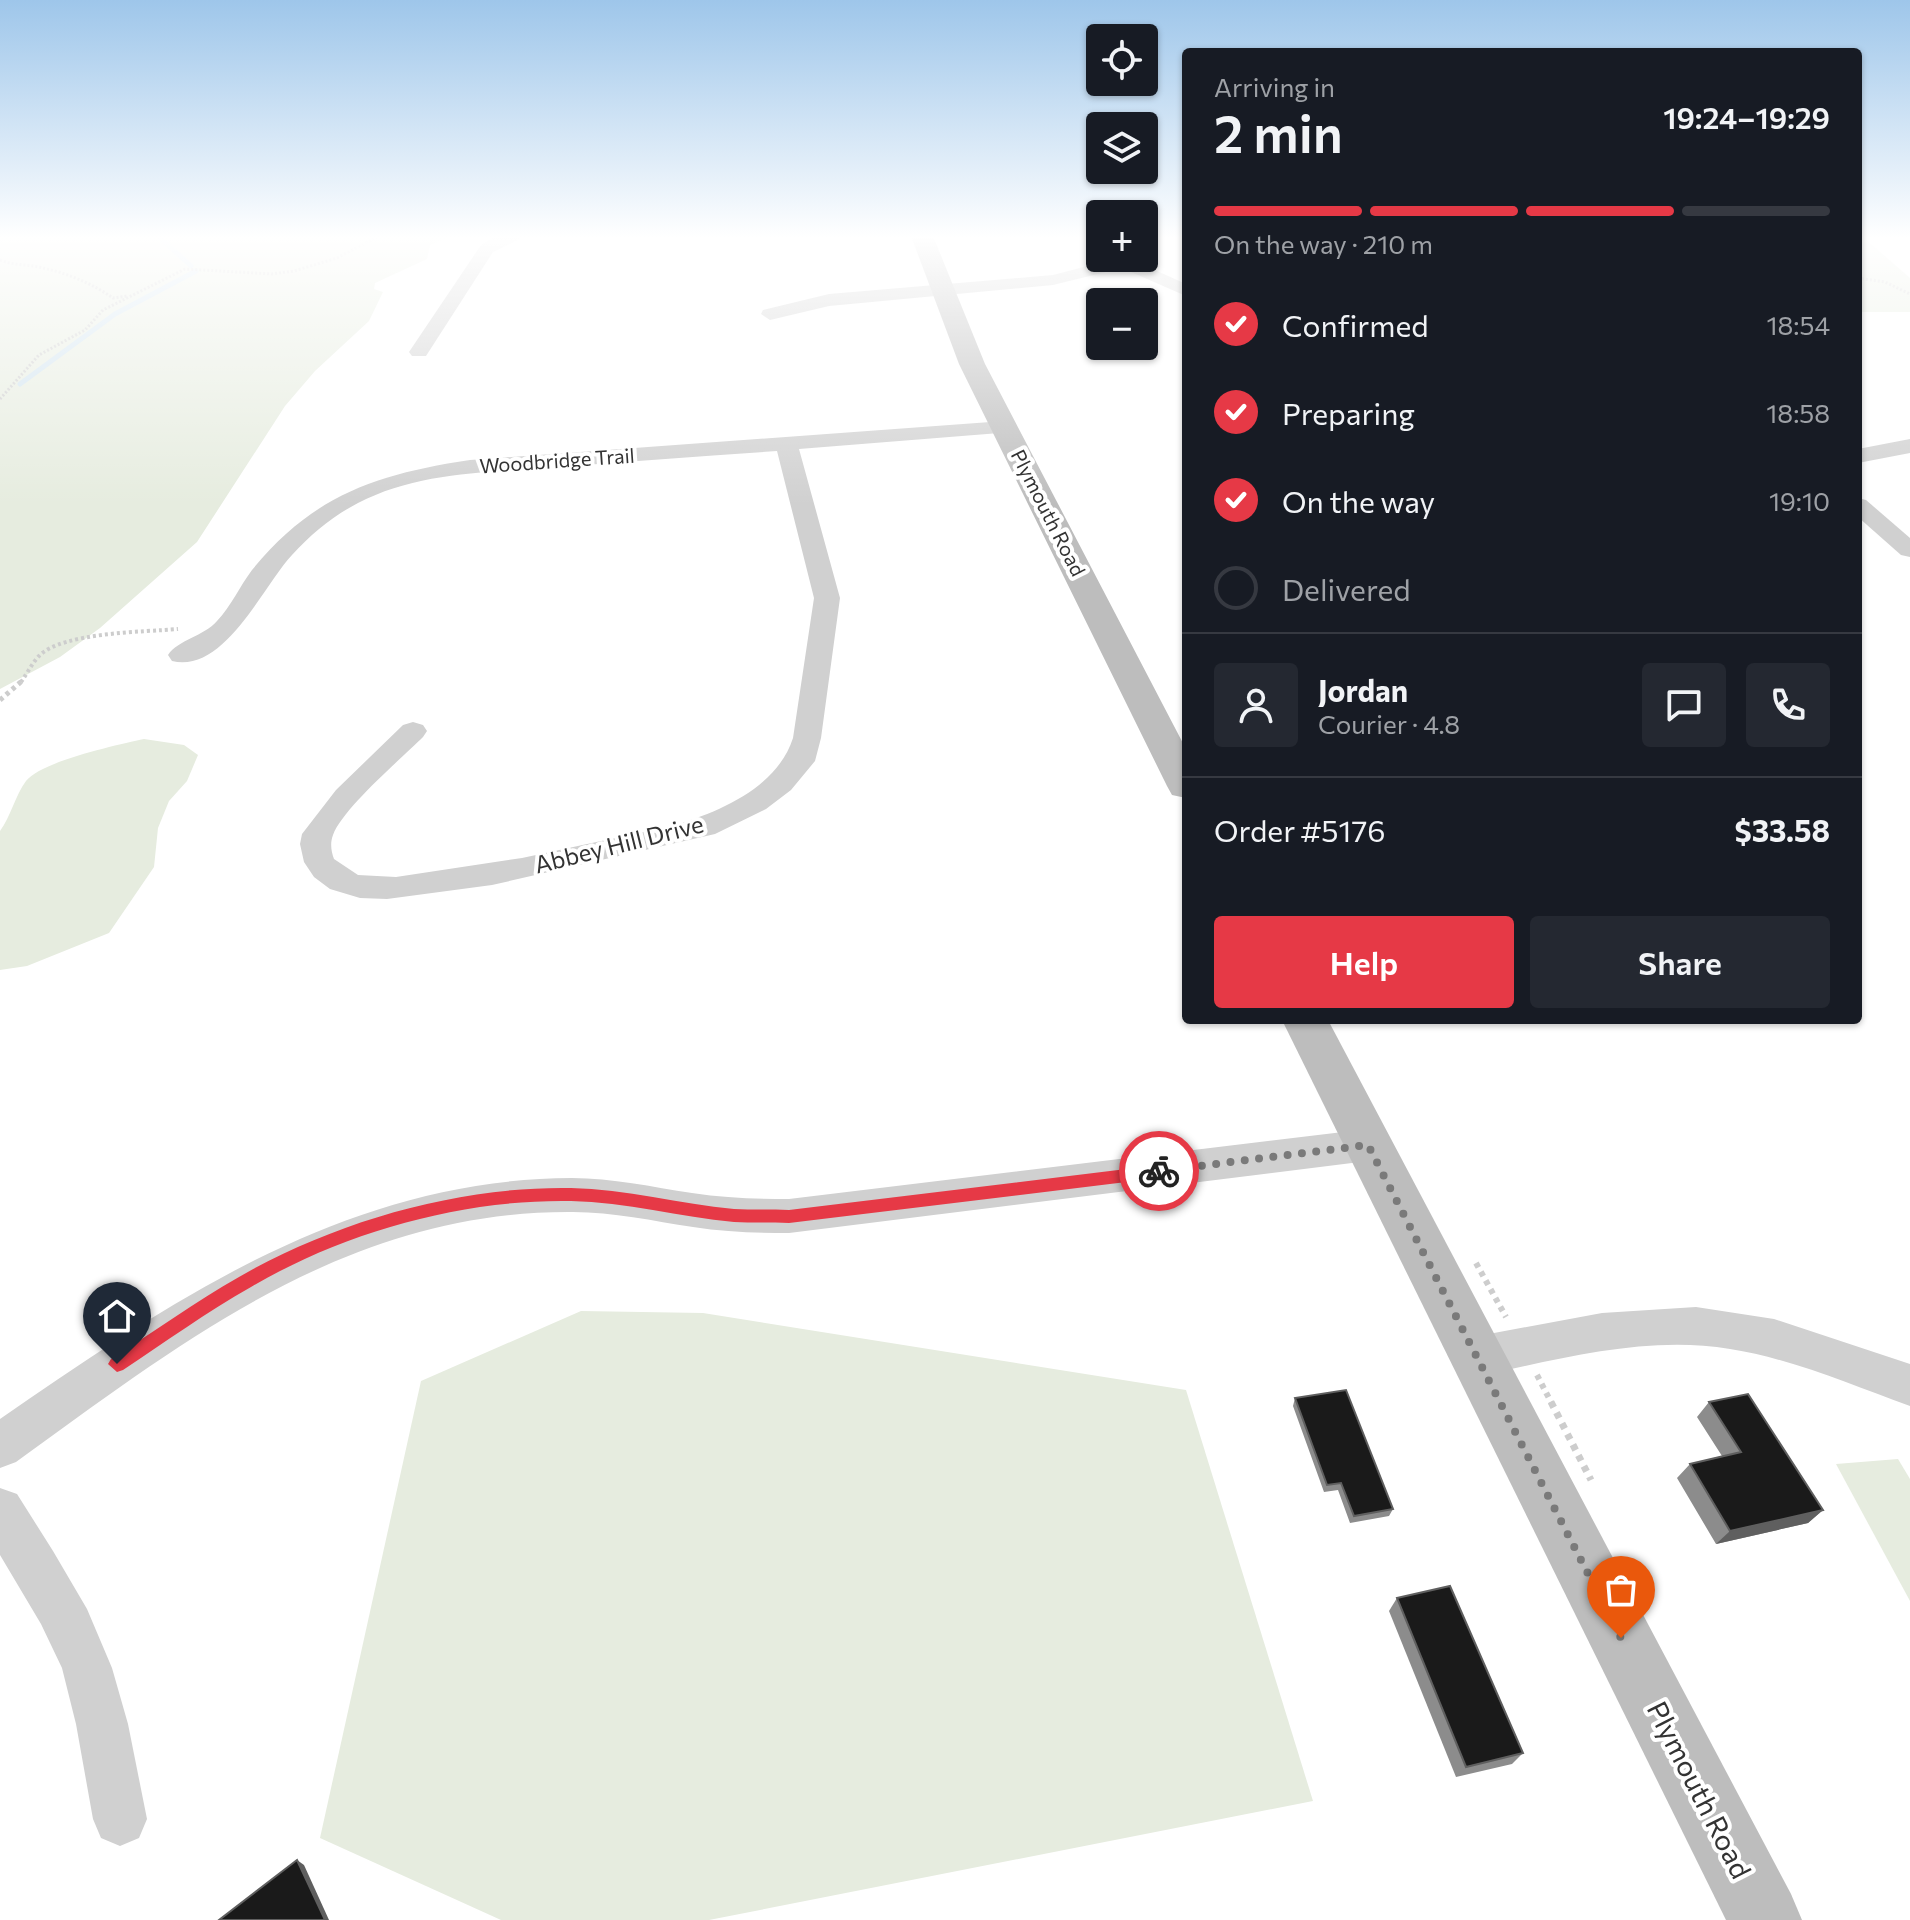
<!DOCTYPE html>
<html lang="en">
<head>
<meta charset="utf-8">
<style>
  :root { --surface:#171b24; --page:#242831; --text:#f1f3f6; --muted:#9ea1a6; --line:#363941; --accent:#e63946 }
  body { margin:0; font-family:Commissioner,sans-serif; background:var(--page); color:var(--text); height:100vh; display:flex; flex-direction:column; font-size:30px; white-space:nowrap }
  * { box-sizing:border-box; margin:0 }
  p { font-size:26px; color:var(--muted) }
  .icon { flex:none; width:44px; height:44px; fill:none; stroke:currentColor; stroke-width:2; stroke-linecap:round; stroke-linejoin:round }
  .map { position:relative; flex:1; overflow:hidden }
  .panel { position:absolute; left:1182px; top:48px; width:680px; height:976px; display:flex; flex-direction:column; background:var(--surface); border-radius:8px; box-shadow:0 2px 6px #0004 }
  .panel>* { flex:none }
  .buttons { position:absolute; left:1086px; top:24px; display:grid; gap:16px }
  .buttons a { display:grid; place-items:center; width:72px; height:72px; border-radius:8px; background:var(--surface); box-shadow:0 2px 6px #0004; font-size:40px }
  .pin { position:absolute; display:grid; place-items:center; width:68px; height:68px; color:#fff; margin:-82px -34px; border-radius:50% 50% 50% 0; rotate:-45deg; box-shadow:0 0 8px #0007 }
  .pin .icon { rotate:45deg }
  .courier { position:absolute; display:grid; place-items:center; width:80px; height:80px; margin:-40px; border:6px solid #e63946; border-radius:50%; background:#fff; color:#222; box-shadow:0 2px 10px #0007 }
  .summary em { font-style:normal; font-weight:600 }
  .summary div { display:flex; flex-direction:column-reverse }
  .summary { display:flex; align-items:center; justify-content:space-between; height:136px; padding:0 32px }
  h1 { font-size:52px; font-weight:600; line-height:60px }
  .bar { display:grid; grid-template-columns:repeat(4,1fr); gap:12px 8px; align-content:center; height:96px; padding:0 32px }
  .bar i { height:10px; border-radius:6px; background:var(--line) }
  .bar .on { background:var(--accent) }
  .bar p { grid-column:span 4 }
  .line { display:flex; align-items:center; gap:20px; padding:0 32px; border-top:2px solid var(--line) }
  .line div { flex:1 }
  .round { display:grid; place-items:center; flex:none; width:84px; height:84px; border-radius:8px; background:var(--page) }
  ol { padding:0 32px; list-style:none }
  li { display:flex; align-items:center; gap:24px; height:88px }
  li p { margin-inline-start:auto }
  li .icon { padding:8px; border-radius:50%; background:var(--accent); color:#fff; stroke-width:4 }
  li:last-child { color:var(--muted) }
  li i { width:44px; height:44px; border:4px solid var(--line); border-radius:50% }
  .action { display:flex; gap:16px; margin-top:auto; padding:16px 32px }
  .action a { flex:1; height:92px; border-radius:8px; background:var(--accent); color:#fff; font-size:32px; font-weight:600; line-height:92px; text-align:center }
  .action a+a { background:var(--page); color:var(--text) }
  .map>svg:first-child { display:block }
  .green { fill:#e6ecdf }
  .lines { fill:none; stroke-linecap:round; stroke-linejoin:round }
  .stream { stroke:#cfe2ee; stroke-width:5 }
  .path-far4 { stroke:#cdcdcd; stroke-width:3; stroke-dasharray:2 2; stroke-linecap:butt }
  .path-far3 { stroke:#cdcdcd; stroke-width:4; stroke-dasharray:3 3; stroke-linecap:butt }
  .path-far2 { stroke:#cdcdcd; stroke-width:5; stroke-dasharray:4 4; stroke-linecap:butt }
  .path-far1 { stroke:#cdcdcd; stroke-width:6; stroke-dasharray:5 5; stroke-linecap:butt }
  .path { stroke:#cdcdcd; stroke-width:7; stroke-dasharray:6 6; stroke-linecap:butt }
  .street { fill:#d0d0d0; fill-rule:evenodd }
  .secondary { fill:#bdbdbd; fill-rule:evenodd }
  .wall { fill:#8c8c8c }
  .shaded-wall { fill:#5f5f5f }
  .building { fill:#1a1a1a; stroke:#5f5f5f; stroke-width:2 }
  .route { fill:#e63946 }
  .done { stroke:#7a7a7a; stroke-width:8; stroke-dasharray:0 14.4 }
  .labels { text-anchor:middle; stroke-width:8; stroke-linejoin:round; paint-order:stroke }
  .far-street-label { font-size:20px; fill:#333; stroke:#fff }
  .street-label { font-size:24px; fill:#333; stroke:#fff }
  .near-street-label { font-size:28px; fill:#333; stroke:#fff }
</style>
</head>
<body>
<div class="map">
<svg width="1910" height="1920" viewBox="0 0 1910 1920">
  <rect width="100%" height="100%" fill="#fff"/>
  <g class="green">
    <polygon points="0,236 452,236 430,245 427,259 375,283 374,289 383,292 369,321 315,371 285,406 197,542 100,628 60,657 0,689"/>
    <polygon points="1858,236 1862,236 1910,278 1910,312 1858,312"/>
    <path d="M144 739 184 745 198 755 187 781 169 801 158 828 154 867 109 933 27 966 0 970V831C11 816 15 796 26 781 42 761 117 745 144 739Z"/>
    <polygon points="581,1311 703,1313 1186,1390 1313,1801 709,1920 501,1920 320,1838 421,1381"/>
    <polygon points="1898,1459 1910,1479 1910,1601 1836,1464"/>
  </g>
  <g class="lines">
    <g class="stream">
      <polyline points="158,236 191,266"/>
      <polyline points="20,384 115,314 196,271"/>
    </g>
    <g class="path-far4">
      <path d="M0 260C15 266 29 264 43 268 67 273 93 284 113 298L127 296"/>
      <polyline points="1858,278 1885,282 1910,294"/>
      <polyline points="0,399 39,355 85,330 103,310 185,269 272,274 294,271 337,258 379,236"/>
    </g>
    <path class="path-far3" d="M21 682C27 674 32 663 39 656 62 632 145 632 178 629"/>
    <polyline class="path-far2" points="0,700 23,680"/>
    <g class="path-far1">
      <polyline points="1476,1263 1506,1317"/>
      <polyline points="1537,1375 1552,1404"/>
    </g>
    <polyline class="path" points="1551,1402 1591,1480"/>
    <g class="street">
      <polygon points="496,236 526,236 493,252 426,356 412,356 409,352 481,245"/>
      <polygon points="1105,258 1128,258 1186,284 1186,296 1122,268 1053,285 829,306 770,320 761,314 763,310 829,294 1053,275 1107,261"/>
      <path d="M1004 421 1015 427 1012 432 799 449 840 598 821 738 815 761 791 790 766 809 715 834 492 885 387 899 360 898 330 889 314 877 304 862 300 844 302 834 336 790 403 725 413 722 423 725 427 731 423 737C401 759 343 808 333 835 330 843 331 851 334 859L358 875 396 877 522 858 671 826C718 813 777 788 793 738L814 598 777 451C705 456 632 461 560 467 493 472 419 471 358 503 333 516 311 534 292 555 263 586 224 674 172 661L168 655C178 640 204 636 217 621 231 606 240 586 252 570 313 495 377 474 470 460Z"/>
      <polygon points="1910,439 1910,453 1858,463 1858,449"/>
      <polygon points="1858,498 1866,500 1910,538 1910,557 1901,555 1858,517"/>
      <path d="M1368 1129 1382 1134 1387 1145 1382 1156 1368 1161 789 1233C756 1233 725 1232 693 1227 653 1221 613 1212 573 1212 351 1210 187 1338 16 1462L0 1468V1419C175 1298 350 1179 572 1178 612 1178 652 1187 692 1193 725 1198 756 1199 789 1199Z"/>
      <path d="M1696 1307 1774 1319 1910 1364V1406C1851 1385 1793 1359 1730 1349 1646 1335 1561 1359 1478 1376L1463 1370 1456 1356 1463 1342 1478 1336 1602 1313Z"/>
      <polygon points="0,1488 17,1494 53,1551 87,1609 112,1668 128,1724 147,1819 139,1838 120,1846 101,1838 93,1819 76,1724 62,1668 41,1624 0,1555"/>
    </g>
    <g class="secondary">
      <polygon points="911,236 933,236 985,364 1186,749 1186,798 1172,795 1167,786 959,364"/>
      <polygon points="1282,1020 1328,1020 1791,1894 1802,1920 1726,1920"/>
    </g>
  </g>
  <g class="wall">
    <polygon points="1295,1398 1393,1509 1389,1516 1350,1523 1338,1490 1324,1492 1293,1406"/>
    <polygon points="1709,1402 1823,1510 1808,1523 1716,1544 1677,1478 1690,1464 1722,1456 1697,1417"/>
    <polygon points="1397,1598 1523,1753 1512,1764 1456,1777 1389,1611"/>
  </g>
  <g class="shaded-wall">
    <polygon points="1823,1510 1808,1523 1716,1544 1730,1531"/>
    <polygon points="297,1860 304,1865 329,1920 325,1920"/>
  </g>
  <g class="building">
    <polygon points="1346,1390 1393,1509 1354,1516 1341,1483 1327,1485 1295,1398"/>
    <polygon points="1748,1394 1823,1510 1730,1531 1690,1464 1741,1452 1709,1402"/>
    <polygon points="1450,1586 1523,1753 1466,1767 1397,1598"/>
    <polygon points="297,1860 325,1920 219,1920"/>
  </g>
  <linearGradient id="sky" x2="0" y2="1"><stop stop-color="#9ec6ea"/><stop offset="0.47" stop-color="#fff"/><stop offset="1" stop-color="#fff" stop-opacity="0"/></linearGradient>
  <rect width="1910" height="505" fill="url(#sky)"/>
  <path class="route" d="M1159 1165 1166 1171 1159 1178 789 1223C771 1222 752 1223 734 1222 680 1217 626 1202 571 1201 462 1199 344 1232 251 1287 207 1312 165 1342 123 1370L117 1372 108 1364 111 1359C154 1332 195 1302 239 1277 336 1221 459 1186 571 1188 626 1189 680 1204 734 1209 752 1210 771 1209 789 1210Z"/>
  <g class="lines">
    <polyline class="done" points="1159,1171 1368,1145 1621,1638"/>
  </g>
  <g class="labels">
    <g class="far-street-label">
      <text transform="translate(557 461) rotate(-4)" y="7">Woodbridge Trail</text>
      <text transform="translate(1048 513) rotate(63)" y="7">Plymouth Road</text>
    </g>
    <g class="street-label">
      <text transform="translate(619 845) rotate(-14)" y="8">Abbey Hill Drive</text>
    </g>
    <g class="near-street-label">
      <text transform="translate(1699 1790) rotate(63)" y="10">Plymouth Road</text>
    </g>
  </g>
</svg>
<div class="buttons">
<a><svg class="icon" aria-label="locate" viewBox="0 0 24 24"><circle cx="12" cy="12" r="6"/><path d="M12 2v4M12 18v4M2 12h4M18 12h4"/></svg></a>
<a><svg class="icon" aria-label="layers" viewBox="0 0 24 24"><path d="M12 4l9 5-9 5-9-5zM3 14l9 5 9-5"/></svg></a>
<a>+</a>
<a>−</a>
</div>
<div class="pin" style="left:1621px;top:1638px;background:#ea580c"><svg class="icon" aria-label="bag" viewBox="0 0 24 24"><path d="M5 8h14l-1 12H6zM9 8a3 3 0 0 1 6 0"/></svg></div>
<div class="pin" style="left:117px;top:1364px;background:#1f2937"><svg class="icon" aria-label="home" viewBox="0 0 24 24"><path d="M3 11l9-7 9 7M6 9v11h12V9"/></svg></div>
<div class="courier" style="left:1159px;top:1171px"><svg class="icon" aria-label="bike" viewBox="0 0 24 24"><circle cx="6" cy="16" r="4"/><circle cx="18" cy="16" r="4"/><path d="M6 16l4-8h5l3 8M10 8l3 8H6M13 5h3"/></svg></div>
<section class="panel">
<div class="summary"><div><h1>2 min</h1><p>Arriving in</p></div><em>19:24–19:29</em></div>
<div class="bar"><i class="on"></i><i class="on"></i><i class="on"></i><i></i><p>On the way · 210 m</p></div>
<ol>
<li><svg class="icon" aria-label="check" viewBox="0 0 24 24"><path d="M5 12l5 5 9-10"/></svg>Confirmed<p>18:54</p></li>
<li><svg class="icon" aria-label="check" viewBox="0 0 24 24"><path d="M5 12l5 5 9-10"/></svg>Preparing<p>18:58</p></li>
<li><svg class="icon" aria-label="check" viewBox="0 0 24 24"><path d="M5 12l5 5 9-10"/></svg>On the way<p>19:10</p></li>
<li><i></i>Delivered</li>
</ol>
<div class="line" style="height:144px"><a class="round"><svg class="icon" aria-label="person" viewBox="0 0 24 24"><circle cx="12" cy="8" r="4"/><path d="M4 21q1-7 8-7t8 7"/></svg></a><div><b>Jordan</b><p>Courier · 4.8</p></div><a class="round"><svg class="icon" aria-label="chat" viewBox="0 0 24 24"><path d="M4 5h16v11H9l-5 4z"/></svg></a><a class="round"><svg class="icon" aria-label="phone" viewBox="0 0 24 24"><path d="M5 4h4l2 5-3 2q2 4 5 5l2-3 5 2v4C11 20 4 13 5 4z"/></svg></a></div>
<div class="line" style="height:104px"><div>Order #5176</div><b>$33.58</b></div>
<div class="action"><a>Help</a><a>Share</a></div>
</section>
</div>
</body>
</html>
